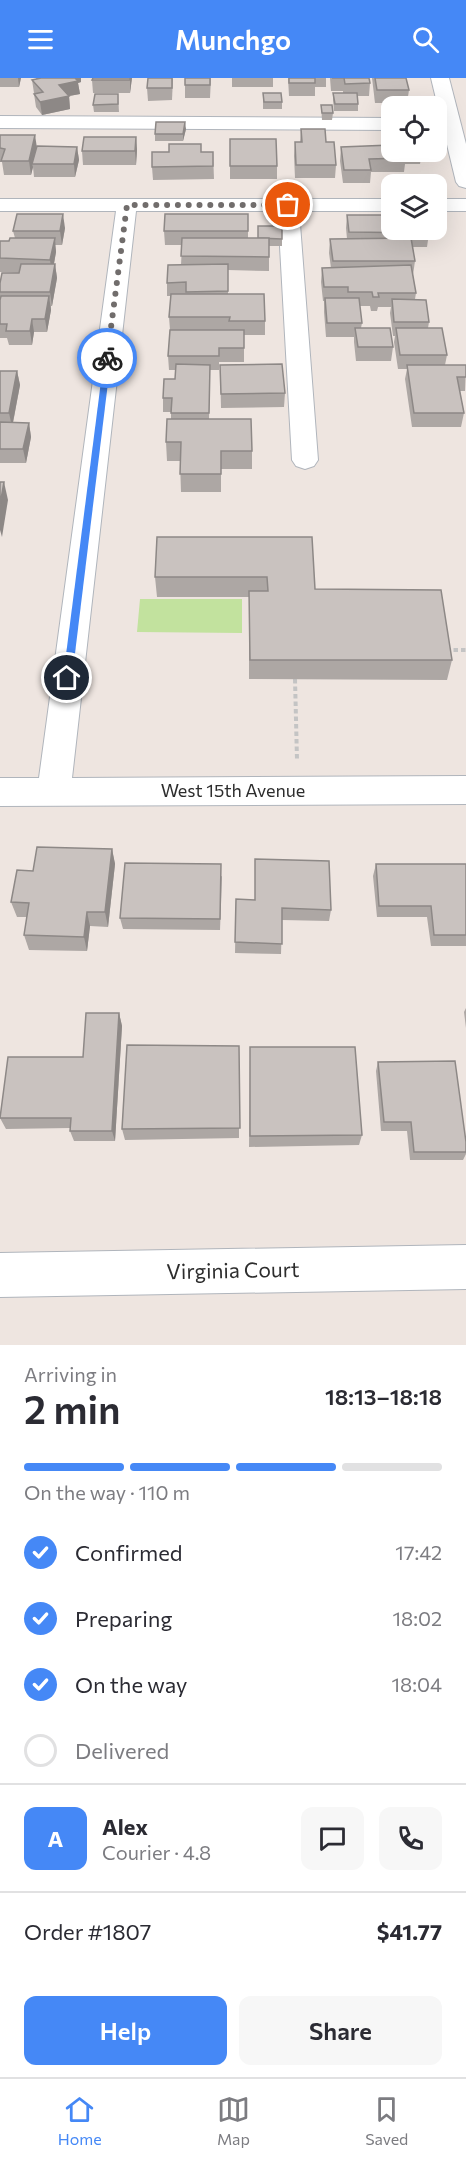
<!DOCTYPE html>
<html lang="en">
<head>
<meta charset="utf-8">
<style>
  :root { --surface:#fff; --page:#f7f7f7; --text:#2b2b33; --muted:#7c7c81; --line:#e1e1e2; --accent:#4588f6 }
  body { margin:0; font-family:Commissioner,sans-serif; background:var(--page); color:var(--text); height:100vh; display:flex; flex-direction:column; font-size:22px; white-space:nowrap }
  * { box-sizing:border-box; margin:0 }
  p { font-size:20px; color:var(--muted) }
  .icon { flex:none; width:33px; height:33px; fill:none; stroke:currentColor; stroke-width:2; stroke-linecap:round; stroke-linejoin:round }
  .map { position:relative; height:1267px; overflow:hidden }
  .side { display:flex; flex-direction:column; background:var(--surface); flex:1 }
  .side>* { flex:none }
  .buttons { position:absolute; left:381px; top:18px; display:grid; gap:12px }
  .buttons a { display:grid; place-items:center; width:66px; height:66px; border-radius:12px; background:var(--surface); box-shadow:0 6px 24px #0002; font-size:30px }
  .pin { position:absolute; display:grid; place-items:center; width:51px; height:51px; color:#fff; margin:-26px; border:3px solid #fff; border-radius:50%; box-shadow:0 2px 6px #0007 }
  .courier { position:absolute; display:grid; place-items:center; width:60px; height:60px; margin:-30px; border:4px solid #4588f6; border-radius:50%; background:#fff; color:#222; box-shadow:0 2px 8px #0007 }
  .headline em { font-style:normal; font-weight:600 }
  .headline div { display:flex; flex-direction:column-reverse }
  .headline { display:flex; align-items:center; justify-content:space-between; height:102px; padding:0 24px }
  h1 { font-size:39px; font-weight:600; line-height:45px }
  .bar { display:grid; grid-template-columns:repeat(4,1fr); gap:9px 6px; align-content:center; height:72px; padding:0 24px }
  .bar i { height:8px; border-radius:4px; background:var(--line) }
  .bar .active { background:var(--accent) }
  .bar p { grid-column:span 4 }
  .line { display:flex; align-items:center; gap:15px; padding:0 24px; border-top:2px solid var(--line) }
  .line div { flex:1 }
  .round { display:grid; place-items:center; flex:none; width:63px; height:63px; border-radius:12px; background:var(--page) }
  ol { padding:0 24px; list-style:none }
  li { display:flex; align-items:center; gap:18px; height:66px }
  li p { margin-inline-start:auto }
  li .icon { padding:6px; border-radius:50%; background:var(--accent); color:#fff; stroke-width:4 }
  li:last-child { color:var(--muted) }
  li i { width:33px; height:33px; border:3px solid var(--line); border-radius:50% }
  .action { display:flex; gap:12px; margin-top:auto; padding:12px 24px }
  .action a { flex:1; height:69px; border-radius:12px; background:var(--accent); color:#fff; font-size:24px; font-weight:600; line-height:69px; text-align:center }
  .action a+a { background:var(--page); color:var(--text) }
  header { display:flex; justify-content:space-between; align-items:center; height:78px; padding:0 24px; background:var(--accent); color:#fff; font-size:27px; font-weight:600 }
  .tabs { display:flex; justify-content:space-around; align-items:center; height:84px; border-top:2px solid var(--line); background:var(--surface); font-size:16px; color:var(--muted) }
  .tabs a { display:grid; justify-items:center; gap:3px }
  .tabs .active { color:var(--accent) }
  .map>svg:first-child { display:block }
  .green { fill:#c2e29e }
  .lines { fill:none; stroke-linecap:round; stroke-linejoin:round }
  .minor-casing { stroke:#b0b5bc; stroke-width:2 }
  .path { stroke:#c4c4c4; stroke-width:4; stroke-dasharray:4.5 3; stroke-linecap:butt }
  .minor { fill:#fff; fill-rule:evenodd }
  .wall { fill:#ada7a4 }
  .shaded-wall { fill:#8d8886 }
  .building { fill:#c9c2bf; stroke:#8d8886; stroke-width:1.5 }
  .route { fill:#4588f6 }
  .done { stroke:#716d6c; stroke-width:6; stroke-dasharray:0 10.8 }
  .labels { text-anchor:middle; stroke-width:5; stroke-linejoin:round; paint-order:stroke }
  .street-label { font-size:18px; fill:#2d2d2d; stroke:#fff }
  .near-street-label { font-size:21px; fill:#2d2d2d; stroke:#fff }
</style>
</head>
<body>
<header><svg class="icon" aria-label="menu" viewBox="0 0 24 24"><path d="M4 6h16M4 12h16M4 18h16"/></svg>Munchgo<svg class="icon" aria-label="search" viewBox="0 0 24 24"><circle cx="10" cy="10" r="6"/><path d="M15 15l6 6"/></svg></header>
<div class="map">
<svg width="466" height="1267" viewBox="0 0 466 1267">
  <rect width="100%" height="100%" fill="#eee5e0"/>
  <polygon class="green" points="140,521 242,521 242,555 137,554"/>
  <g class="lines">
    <defs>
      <g id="minor">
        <polygon points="431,0 449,0 466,66 466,110 459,108 456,104"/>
        <polygon points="0,38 392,40 392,52 0,50"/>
        <polygon points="0,121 392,121 392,133 299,133 318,382 314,388 305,391 296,388 292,382 278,133 136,133 72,700 466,698 466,726 0,728 0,700 39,700 116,133 0,133"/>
        <rect x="436" y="121" width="30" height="12"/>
        <polygon points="466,1167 466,1211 0,1219 0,1175"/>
      </g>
    </defs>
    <use href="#minor" class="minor-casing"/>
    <g class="path">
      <polyline points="446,572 466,572"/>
      <polyline points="295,601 297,682"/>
    </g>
    <use href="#minor" class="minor"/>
  </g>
  <g class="wall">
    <polygon points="0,0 21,0 19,9 0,9"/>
    <polygon points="36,0 81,0 81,4 78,5 80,16 69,18 70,31 42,37 36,29 34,16 35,16 34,15 32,2 36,1"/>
    <polygon points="132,0 130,15 93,15 92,2"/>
    <polygon points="173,0 172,22 148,23 147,10"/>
    <polygon points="185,0 211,0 210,20 185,20"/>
    <rect x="232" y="0" width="41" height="9"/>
    <polygon points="288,0 326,0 326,9 315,9 315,18 289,18"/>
    <polygon points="330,0 369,0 370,5 369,18 357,18 358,26 358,33 334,33 333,22 333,15 343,15 343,13 331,13"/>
    <polygon points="372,0 406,0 409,12 407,25 375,25"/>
    <polygon points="263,15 282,24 282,31 263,31"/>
    <polygon points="118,16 119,34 94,34 93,27"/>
    <polygon points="321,27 333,35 332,42 322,42"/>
    <polygon points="389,48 392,74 422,74 420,86 405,86 404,94 371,94 370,105 343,105 340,83 341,69 388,67 387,61"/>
    <polygon points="186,51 183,63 155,63 155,56"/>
    <polygon points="301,51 326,64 336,87 335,100 295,100 294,78 295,64 300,64"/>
    <polygon points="0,57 36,69 77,69 79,82 75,99 34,99 33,89 31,97 4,97 2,84 0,84"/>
    <polygon points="136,59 137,72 136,87 83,87 82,73"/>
    <polygon points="230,61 277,88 277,101 230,101"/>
    <polygon points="201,74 213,74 214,101 153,102 152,89"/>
    <polygon points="248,136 248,160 282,161 282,168 269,168 269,193 228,192 228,216 265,243 265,257 244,257 244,284 219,284 219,292 210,292 209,341 252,373 252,391 221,391 221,414 181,414 180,383 167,383 166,364 171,341 171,334 163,334 163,320 175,301 176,292 169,292 168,278 170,252 169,239 171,218 167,218 167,205 181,187 182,167 165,167 164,153"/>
    <polygon points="347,137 429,155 427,169 412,169 415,183 413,197 416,215 415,221 429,244 428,250 447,277 445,287 466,287 465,313 460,313 464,335 461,349 412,349 405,301 407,291 398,291 394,264 395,258 393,258 390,235 391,229 378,229 377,233 371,233 370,228 360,228 362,245 361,250 393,269 391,283 356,283 354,264 354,259 326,259 324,234 324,223 323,223 321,204 322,190 331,190 329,175 330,161 347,161 346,150"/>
    <polygon points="65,150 62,167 55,167 56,174 54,186 55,186 57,200 52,228 51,228 51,232 47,254 34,254 32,267 9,267 7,260 0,260 0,205 20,195 0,194 0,163 9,163 15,160 13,153"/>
    <polygon points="220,287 285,315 284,329 221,330"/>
    <polygon points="0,293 17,293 20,307 13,345 29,345 31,359 26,385 0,385"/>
    <polygon points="157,459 315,511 452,582 447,602 249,601 249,519 157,519 155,499"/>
    <polygon points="112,771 115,786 108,849 90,848 87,873 29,872 24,857 27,839 17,839 11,824 33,793"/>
    <polygon points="376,786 466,786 466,868 431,868 427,839 377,839 373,798"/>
    <polygon points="222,798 220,852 123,851 120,840"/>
    <polygon points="236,821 331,832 329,843 282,842 281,876 235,875"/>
    <polygon points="466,930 466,950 464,934"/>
    <polygon points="119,935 122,948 115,1063 74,1063 70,1053 70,1050 6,1051 0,1040 83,979"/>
    <polygon points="239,968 239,1060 125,1062 122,1051"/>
    <polygon points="250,981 362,1057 359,1067 249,1069"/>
    <polygon points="378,984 466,1064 466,1076 463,1082 410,1082 407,1053 381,1053 376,993"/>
  </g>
  <g class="shaded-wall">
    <polygon points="18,0 21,0 19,9"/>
    <polygon points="70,0 81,0 81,4 78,5 80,16 69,18 70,31 42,37 40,24 59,7"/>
    <polygon points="130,0 132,0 130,15"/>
    <polygon points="185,44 186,51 183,63 183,56"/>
    <polygon points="35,57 37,70 32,86 33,89 31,97 29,83"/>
    <polygon points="136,59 137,72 136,87 135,73"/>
    <polygon points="77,69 79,82 75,99 74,86"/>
    <polygon points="63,136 65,150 62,167 60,153"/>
    <polygon points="55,160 56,174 52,196 50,182"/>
    <polygon points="55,186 57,200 52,228 50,214"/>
    <polygon points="49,218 51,232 47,254 45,241"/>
    <polygon points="32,241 34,254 32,267 30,253"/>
    <polygon points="17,293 20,307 12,349 9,335"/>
    <polygon points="29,345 31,359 26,385 23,371"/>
    <polygon points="4,404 8,422 2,459 0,452 0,427"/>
    <polygon points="112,771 115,786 108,849 105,834"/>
    <polygon points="87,834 90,848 87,873 84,859"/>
    <polygon points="119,935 122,948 115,1063 112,1053"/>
  </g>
  <g class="building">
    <polygon points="41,0 75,0 78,3 59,7 69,18 40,24 34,16 43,14 32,2"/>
    <polygon points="93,0 130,0 130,2 92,2"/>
    <polygon points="148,0 172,0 172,10 147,10"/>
    <rect x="185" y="0" width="25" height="7"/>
    <rect x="289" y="0" width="26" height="5"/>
    <polygon points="332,0 369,0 370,5 345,6 344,0"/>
    <polygon points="375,0 406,0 409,12 377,12"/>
    <polygon points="263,15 281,15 282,24 264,24"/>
    <polygon points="333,15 357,15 358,26 335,26"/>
    <polygon points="95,16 118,16 118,26 93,27"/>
    <polygon points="321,27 332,27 333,35 322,35"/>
    <polygon points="156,44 185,44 183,56 155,56"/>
    <polygon points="389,48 392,48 392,74 404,74 406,80 369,81 371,92 344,92 341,69 391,67"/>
    <polygon points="301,51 325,51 326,64 334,64 336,87 296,87 295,64 302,64"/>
    <polygon points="0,57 35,57 29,83 1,83 5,71 0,70"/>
    <polygon points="84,59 136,59 135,73 82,73"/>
    <polygon points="230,61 276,61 277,88 230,88"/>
    <polygon points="169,66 201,66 201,74 213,74 213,88 152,89 152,74 169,74"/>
    <polygon points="37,68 77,69 74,86 32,86"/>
    <polygon points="17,136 63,136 60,153 13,153"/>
    <polygon points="165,136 248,136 248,153 164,153"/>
    <polygon points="347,137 392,137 392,152 428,152 429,155 349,154"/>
    <polygon points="258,148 282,148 282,161 258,160"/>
    <polygon points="10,160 55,160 50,182 0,180 0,163 9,163"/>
    <polygon points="182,160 269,160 269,179 181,178"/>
    <polygon points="411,160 415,183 333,183 330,161"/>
    <polygon points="21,186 55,186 50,214 0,214 0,205 2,195 19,195"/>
    <polygon points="228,186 228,213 186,214 186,204 167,205 168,187"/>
    <polygon points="411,187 416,215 378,215 379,219 373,219 372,214 348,214 348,209 324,209 322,190"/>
    <polygon points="171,216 264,216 265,243 229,243 230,239 169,239"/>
    <polygon points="1,218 49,218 45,241 32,241 30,253 6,253 7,246 0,246 0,222"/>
    <polygon points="325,220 359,220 362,245 327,245"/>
    <polygon points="392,221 426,222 429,244 394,244"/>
    <polygon points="355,250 390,250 393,269 358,269"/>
    <polygon points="396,250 442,250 447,277 400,277"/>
    <polygon points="170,252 244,252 244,270 219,270 219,278 168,278"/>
    <polygon points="176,286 210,287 209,335 171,335 172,320 163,320 164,301 175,301"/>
    <polygon points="282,286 285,315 221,316 220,287"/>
    <polygon points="407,287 466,287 466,299 457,299 464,335 414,335"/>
    <polygon points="0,293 17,293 9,335 0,335"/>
    <polygon points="167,341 251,341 252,373 221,373 221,396 180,396 181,364 166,364"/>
    <polygon points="0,344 29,345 23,371 0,371"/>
    <polygon points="0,404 4,404 0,427"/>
    <polygon points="157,459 312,459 315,511 441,512 452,582 250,582 249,513 268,513 267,499 155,499"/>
    <polygon points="37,769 112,771 105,834 87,834 84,859 24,857 29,825 11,824 17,792 33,793"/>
    <polygon points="255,781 329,783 331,832 282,830 282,866 235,864 236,821 255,822"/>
    <polygon points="125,785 221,786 220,841 120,840"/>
    <polygon points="376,786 466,786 466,857 434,857 431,828 379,828"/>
    <polygon points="86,935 119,935 112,1053 70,1053 71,1040 0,1040 8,979 83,979"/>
    <polygon points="127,967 239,968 240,1050 122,1051"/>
    <polygon points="250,969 355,969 362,1057 250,1058"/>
    <polygon points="455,983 466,1064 466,1074 414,1074 411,1044 384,1044 378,984"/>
  </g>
  <polygon class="route" points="107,277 111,280 72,600 67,604 63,600 104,280"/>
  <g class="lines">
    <polyline class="done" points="107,280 127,127 288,127"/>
  </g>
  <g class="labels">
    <g class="street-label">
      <text x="233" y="719">West 15th Avenue</text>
    </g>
    <g class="near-street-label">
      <text transform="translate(233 1193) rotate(-1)" y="7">Virginia Court</text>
    </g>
  </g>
</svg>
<div class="buttons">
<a><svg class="icon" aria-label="locate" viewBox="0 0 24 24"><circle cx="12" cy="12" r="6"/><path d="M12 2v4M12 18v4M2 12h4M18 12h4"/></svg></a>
<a><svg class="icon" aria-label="layers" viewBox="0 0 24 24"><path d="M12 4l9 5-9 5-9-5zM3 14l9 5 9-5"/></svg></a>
</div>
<div class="pin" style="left:288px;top:127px;background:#ea580c"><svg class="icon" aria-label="bag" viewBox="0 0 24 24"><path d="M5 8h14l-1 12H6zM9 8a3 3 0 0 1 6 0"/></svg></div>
<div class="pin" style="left:67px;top:600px;background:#1f2937"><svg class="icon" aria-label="home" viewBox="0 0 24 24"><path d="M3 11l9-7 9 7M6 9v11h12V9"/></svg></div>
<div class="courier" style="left:107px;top:280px"><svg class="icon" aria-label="bike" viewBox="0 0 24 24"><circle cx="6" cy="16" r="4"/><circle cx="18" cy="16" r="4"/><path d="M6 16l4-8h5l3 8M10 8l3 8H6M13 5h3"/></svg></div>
</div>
<section class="side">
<div class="headline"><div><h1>2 min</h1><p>Arriving in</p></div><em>18:13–18:18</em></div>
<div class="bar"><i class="active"></i><i class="active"></i><i class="active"></i><i></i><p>On the way · 110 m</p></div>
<ol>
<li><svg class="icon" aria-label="check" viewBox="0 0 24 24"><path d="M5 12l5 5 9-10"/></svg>Confirmed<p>17:42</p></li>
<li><svg class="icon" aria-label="check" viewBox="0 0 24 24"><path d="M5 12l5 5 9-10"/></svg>Preparing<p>18:02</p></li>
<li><svg class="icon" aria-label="check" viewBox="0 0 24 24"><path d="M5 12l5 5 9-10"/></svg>On the way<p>18:04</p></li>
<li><i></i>Delivered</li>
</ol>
<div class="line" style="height:108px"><b class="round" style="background:var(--accent);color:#fff">A</b><div><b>Alex</b><p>Courier · 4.8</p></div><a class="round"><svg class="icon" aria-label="chat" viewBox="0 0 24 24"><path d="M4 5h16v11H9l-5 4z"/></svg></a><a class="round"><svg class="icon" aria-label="phone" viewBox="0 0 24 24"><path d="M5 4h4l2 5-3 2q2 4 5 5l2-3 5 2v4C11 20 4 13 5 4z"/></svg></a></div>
<div class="line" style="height:78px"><div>Order #1807</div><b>$41.77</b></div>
<div class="action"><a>Help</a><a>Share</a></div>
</section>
<nav class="tabs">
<a class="active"><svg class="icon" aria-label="home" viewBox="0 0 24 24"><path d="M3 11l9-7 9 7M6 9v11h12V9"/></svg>Home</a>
<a><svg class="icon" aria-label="map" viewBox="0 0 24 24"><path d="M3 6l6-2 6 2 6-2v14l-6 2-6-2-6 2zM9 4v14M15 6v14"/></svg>Map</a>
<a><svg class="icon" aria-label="saved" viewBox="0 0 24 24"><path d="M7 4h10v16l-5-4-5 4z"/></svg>Saved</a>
</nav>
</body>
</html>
